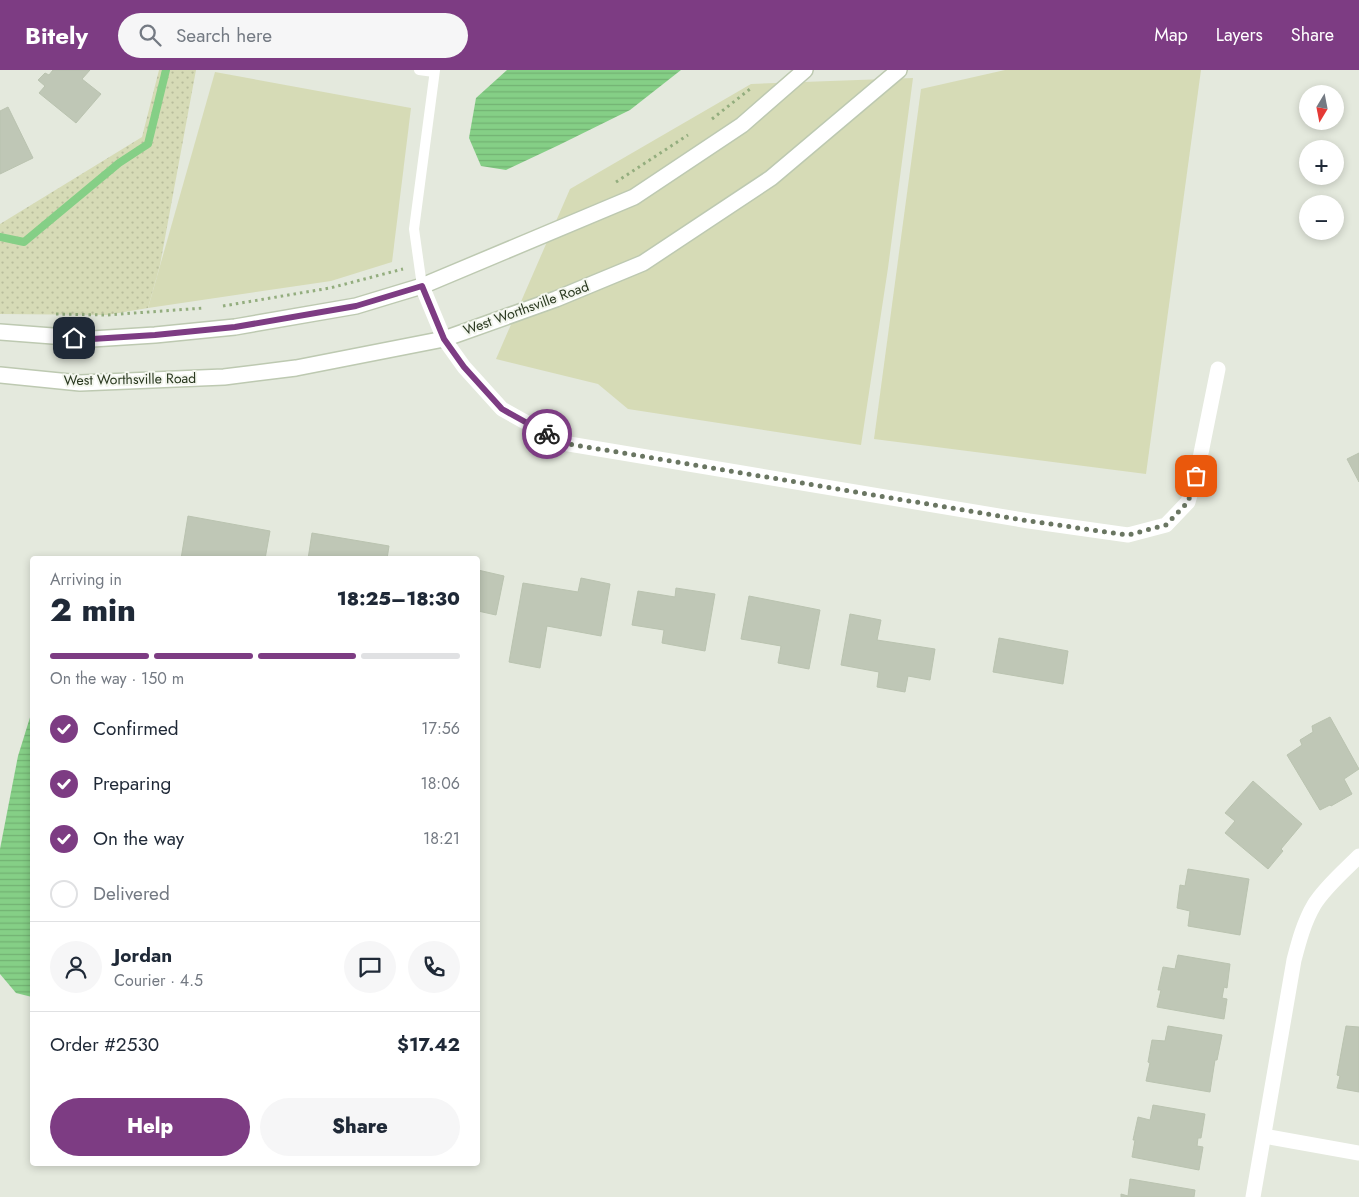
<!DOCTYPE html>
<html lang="en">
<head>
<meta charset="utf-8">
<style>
  :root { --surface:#fff; --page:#f6f6f7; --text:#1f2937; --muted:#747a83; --line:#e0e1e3; --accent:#7d3c83 }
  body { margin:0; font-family:Jost,sans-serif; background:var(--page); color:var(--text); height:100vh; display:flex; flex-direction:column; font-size:19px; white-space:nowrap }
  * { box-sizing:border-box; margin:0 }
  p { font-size:16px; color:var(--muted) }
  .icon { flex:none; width:28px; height:28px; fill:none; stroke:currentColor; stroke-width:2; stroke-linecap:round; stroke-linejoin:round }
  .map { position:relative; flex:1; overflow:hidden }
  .sheet { position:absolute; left:30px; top:486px; width:450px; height:610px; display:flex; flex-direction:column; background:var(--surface); border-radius:5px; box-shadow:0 2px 8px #0003 }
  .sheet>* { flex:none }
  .needle { width:32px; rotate:190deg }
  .buttons { position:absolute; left:1299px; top:15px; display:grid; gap:10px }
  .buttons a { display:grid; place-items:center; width:45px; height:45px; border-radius:50%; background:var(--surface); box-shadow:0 2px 8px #0003; font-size:25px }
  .pin { position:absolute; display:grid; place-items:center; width:42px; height:42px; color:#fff; margin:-21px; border-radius:10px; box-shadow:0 2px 8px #0006 }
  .courier { position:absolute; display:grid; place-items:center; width:50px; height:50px; margin:-25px; border:4px solid #7d3c83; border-radius:50%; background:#fff; color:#222; box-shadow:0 1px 6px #0007 }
  .overview em { font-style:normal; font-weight:800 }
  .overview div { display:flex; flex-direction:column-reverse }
  .overview { display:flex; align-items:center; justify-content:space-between; height:85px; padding:0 20px }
  h1 { font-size:32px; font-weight:800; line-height:38px }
  .bar { display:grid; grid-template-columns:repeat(4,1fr); gap:8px 5px; align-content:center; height:60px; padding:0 20px }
  .bar i { height:6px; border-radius:4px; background:var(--line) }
  .bar .on { background:var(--accent) }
  .bar p { grid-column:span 4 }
  .line { display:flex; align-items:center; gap:12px; padding:0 20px; border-top:1px solid var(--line) }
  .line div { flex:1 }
  .round { display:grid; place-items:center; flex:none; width:52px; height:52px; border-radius:26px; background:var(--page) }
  ol { padding:0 20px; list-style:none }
  li { display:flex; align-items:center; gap:15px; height:55px }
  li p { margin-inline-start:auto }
  li .icon { padding:5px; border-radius:50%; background:var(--accent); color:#fff; stroke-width:4 }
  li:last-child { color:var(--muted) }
  li i { width:28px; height:28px; border:2px solid var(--line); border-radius:50% }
  .cta { display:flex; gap:10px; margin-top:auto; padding:10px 20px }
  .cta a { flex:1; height:58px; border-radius:30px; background:var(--accent); color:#fff; font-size:20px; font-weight:800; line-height:58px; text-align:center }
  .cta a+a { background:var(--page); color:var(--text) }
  header { display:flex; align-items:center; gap:30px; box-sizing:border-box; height:70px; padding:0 25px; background:var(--accent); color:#fff }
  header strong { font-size:24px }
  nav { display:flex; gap:28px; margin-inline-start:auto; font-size:18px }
  .search { width:350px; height:45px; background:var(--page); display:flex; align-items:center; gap:12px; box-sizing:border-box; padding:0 18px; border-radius:28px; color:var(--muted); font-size:19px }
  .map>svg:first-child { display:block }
  .grass { fill:url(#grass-dots) }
  .park { fill:#d6dbb6 }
  .water { fill:url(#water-rules) }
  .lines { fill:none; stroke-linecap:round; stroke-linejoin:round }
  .stream { stroke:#85cf86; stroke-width:8 }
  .building { fill:#bfc7b6; stroke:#bac3b0 }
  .secondary-casing { stroke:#bdc9b1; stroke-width:18 }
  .path { stroke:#93ad7e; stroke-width:3; stroke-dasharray:2.5 4; stroke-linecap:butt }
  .service { stroke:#fff; stroke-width:10 }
  .minor { stroke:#fff; stroke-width:15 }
  .secondary { stroke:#fff; stroke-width:15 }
  .done { stroke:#6a7662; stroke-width:5; stroke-dasharray:0 9 }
  .route { stroke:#7d3c83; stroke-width:6 }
  .labels { text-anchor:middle; stroke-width:4; stroke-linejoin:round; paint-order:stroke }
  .street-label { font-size:14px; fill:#29381f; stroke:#f3f6ee }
</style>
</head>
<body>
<header>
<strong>Bitely</strong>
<div class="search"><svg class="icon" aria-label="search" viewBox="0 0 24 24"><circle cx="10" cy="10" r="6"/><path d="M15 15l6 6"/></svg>Search here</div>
<nav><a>Map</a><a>Layers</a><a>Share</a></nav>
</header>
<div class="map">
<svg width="1359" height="1127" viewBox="0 0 1359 1127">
  <defs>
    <pattern id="grass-dots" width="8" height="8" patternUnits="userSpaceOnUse" patternTransform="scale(1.25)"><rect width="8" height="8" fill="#d6dbb6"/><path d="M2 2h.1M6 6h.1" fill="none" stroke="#b8bd9c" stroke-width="1.8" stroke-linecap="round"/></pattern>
    <pattern id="water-rules" width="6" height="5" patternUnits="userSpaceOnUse" patternTransform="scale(1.25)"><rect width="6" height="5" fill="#85cf86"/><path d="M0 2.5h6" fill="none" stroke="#73b273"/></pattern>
  </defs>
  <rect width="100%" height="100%" fill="#e4e9dd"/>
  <polygon class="grass" points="159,0 196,0 160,195 148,238 107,245 0,244 0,154 142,67"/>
  <g class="park">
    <polygon points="1005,0 1201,0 1146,404 874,369 921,19"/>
    <polygon points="215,2 411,38 392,192 331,211 148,238"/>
    <polygon points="913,8 888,198 861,375 628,339 598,314 496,289 570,119 751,14"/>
  </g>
  <g class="water">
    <polygon points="507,0 681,0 630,40 559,75 506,100 481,96 469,68 476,28"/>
    <polygon points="32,641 32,927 16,923 0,904 0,779 18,686"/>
  </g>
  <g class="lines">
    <polyline class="stream" points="0,167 24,172 119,93 148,74 166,0"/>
  </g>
  <g class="building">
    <polygon points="53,0 90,0 82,9 101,24 76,53 39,23 45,16 38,10 45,3 49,5"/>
    <polygon points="8,37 33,88 0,104 0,41"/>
    <polygon points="1359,383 1359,412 1347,389"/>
    <polygon points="188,446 270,461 265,489 181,489"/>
    <polygon points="312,463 389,476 387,489 308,489"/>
    <polygon points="478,500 504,506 496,545 478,541"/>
    <polygon points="581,508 610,514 601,566 547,556 540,598 509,592 523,513 578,522"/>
    <polygon points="676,518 715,524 705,581 662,573 664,560 632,555 638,521 675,527"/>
    <polygon points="749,526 820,540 809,599 778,593 781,576 741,569"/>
    <polygon points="850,544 881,550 877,570 935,579 930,610 908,606 905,622 877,617 879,602 841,595"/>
    <polygon points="999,568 1068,581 1063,614 993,602"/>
    <polygon points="1330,647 1359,699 1344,709 1352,724 1331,736 1330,735 1320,740 1287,685 1302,675 1300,670 1313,662 1312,656"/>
    <polygon points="1253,711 1302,754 1281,779 1283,781 1268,799 1225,763 1235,751 1225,743"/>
    <polygon points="1188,799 1249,809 1240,865 1188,856 1190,841 1177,838 1180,815 1185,816"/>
    <polygon points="1178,885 1230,894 1227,918 1224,917 1222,928 1227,929 1224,949 1157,937 1161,920 1158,920 1163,897 1175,899"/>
    <polygon points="1168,956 1222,965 1217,990 1215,990 1210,1022 1146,1011 1150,993 1148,992 1152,970 1165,971"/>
    <polygon points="1346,956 1359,957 1359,1022 1337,1018 1340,1006 1337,1005"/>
    <polygon points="1153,1035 1205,1044 1201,1068 1198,1068 1197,1076 1203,1077 1199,1100 1132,1087 1135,1070 1133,1070 1138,1047 1150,1050"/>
    <polygon points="1130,1109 1195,1120 1194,1127 1121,1127 1121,1124 1128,1126"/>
  </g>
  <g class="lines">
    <defs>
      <g id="secondary">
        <polyline points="0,262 92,269 155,265 235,257 356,236 422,216 634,127 742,55 805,0"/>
        <polyline points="0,305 80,313 224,307 296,298 444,269 556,229 643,193 771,108 899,0"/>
      </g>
    </defs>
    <use href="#secondary" class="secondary-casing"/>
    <g class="path">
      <polyline points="712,49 750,19"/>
      <polyline points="616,112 688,65"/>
      <polyline points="223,236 330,218 403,199"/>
      <polyline points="56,244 107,245 204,238"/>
    </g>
    <g class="service">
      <polyline points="419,0 434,2"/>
      <polyline points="422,216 414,159 435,0"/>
    </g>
    <g class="minor">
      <polyline points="422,216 444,269 464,297 502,339 563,373 1029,451 1128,465 1166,455 1188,432 1199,393 1218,299"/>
      <polyline points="1264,1066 1359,1083"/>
      <path d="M1253 1127 1294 890C1299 871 1304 852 1314 835 1324 818 1345 800 1359 786"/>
    </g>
    <use href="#secondary" class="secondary"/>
  </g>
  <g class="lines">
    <polyline class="done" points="547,364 563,373 1029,451 1128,465 1166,455 1188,432 1196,406"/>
    <polyline class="route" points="74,268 92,269 155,265 235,257 356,236 422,216 444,269 464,297 502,339 547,364"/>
  </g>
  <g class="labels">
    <g class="street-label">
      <text transform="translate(526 238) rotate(-20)" y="5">West Worthsville Road</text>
      <text transform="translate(130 309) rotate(-1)" y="5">West Worthsville Road</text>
    </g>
  </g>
</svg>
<div class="buttons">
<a><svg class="needle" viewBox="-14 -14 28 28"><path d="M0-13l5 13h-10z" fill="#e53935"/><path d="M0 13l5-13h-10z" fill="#747a83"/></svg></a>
<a>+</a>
<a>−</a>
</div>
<div class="pin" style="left:1196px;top:406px;background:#ea580c"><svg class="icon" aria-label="bag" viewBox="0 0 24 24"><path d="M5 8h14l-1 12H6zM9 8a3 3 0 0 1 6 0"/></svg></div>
<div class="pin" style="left:74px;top:268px;background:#1f2937"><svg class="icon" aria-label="home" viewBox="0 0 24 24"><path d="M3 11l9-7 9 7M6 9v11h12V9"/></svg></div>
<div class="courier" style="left:547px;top:364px"><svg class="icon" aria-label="bike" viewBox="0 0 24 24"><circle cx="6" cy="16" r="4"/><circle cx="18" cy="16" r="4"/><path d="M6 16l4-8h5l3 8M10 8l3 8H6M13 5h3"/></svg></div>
<section class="sheet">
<div class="overview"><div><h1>2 min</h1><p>Arriving in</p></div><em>18:25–18:30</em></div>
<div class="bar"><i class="on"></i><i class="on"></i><i class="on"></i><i></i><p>On the way · 150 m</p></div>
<ol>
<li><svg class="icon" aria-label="check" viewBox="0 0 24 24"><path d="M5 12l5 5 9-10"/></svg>Confirmed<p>17:56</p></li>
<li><svg class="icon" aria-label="check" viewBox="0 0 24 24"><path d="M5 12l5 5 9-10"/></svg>Preparing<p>18:06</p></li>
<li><svg class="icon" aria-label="check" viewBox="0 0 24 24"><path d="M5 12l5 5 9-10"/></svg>On the way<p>18:21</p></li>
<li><i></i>Delivered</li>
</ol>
<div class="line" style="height:90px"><a class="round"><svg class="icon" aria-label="person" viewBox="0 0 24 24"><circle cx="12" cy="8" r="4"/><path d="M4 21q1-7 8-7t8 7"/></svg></a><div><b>Jordan</b><p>Courier · 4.5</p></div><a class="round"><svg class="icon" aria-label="chat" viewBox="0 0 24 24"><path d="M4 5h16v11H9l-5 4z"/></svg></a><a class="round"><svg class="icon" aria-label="phone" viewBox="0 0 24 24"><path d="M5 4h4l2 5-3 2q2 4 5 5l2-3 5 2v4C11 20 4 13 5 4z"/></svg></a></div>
<div class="line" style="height:65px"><div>Order #2530</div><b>$17.42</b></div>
<div class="cta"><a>Help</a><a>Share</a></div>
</section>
</div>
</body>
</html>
